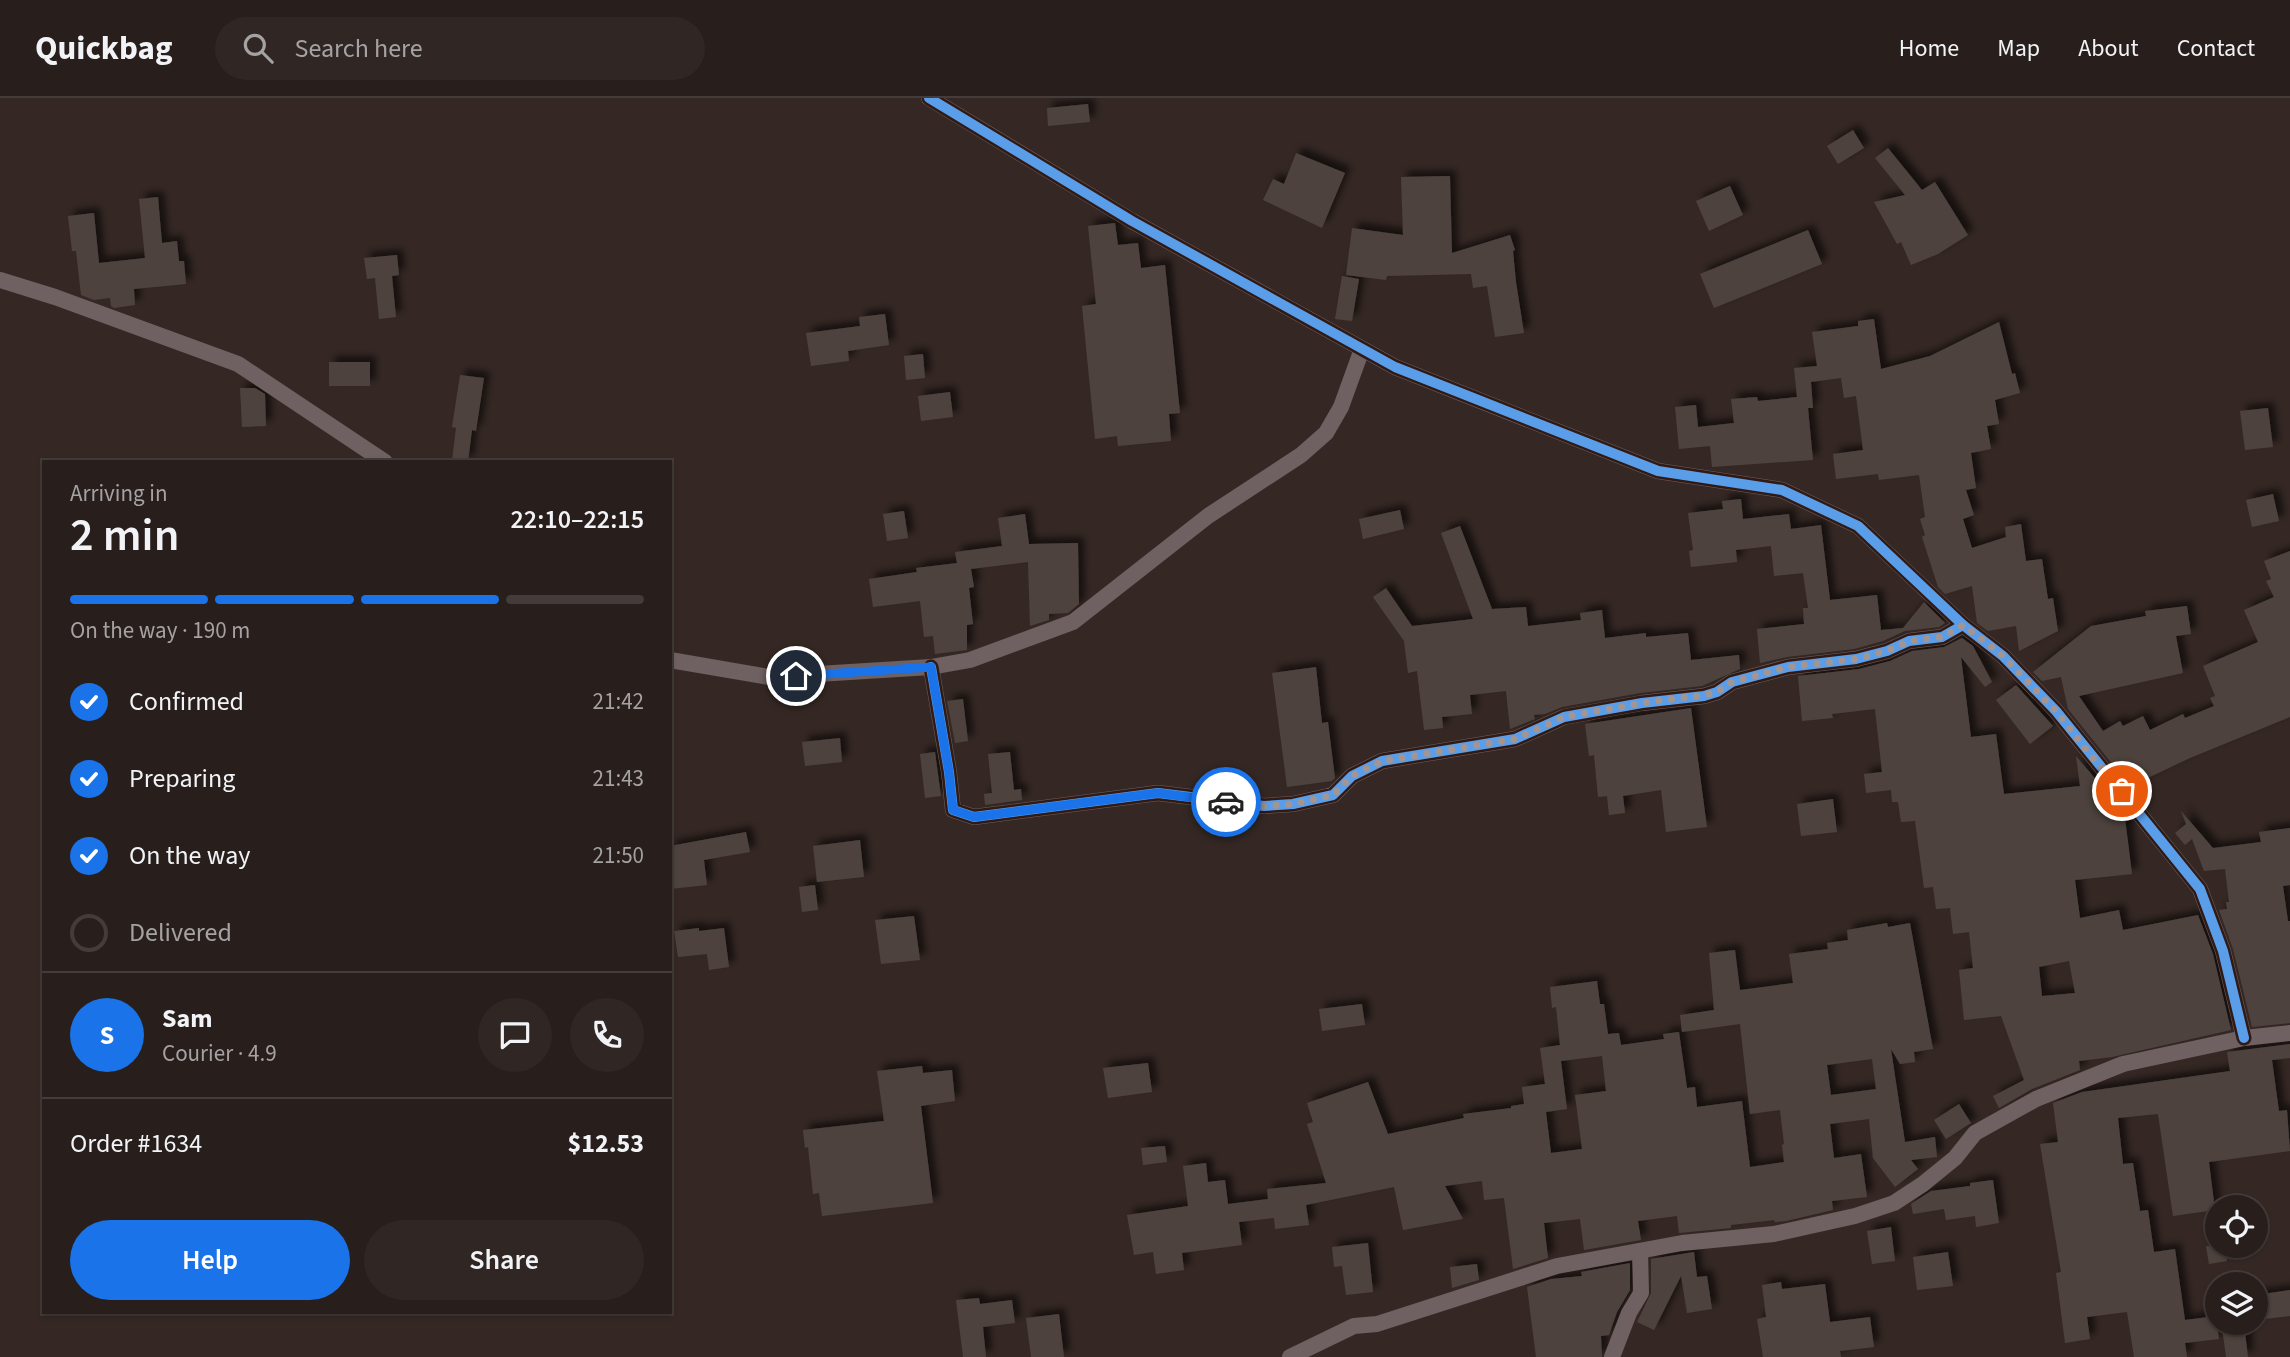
<!DOCTYPE html>
<html lang="en">
<head>
<meta charset="utf-8">
<style>
  :root { --surface:#281e1b; --page:#302724; --text:#f1f3f6; --muted:#a5a2a3; --line:#443c3a; --accent:#1a73e8 }
  body { margin:0; font-family:"Source Sans 3",sans-serif; background:var(--page); color:var(--text); height:100vh; display:flex; flex-direction:column; font-size:26px; white-space:nowrap }
  * { box-sizing:border-box; margin:0 }
  p { font-size:23px; color:var(--muted) }
  .icon { flex:none; width:38px; height:38px; fill:none; stroke:currentColor; stroke-width:2; stroke-linecap:round; stroke-linejoin:round }
  .map { position:relative; flex:1; overflow:hidden }
  .drawer { position:absolute; left:42px; top:362px; width:630px; height:854px; display:flex; flex-direction:column; background:var(--surface); border-radius:0px; box-shadow:0 2px 5px #0004,0 0 0 2px var(--line) }
  .drawer>* { flex:none }
  .buttons { position:absolute; left:2205px; top:1097px; display:grid; gap:14px }
  .buttons a { display:grid; place-items:center; width:63px; height:63px; border-radius:50%; background:var(--surface); box-shadow:0 2px 5px #0004,0 0 0 2px var(--line); font-size:35px }
  .pin { position:absolute; display:grid; place-items:center; width:60px; height:60px; color:#fff; margin:-30px; border:4px solid #fff; border-radius:50%; box-shadow:0 2px 7px #0007 }
  .courier { position:absolute; display:grid; place-items:center; width:70px; height:70px; margin:-35px; border:5px solid #1a73e8; border-radius:50%; background:#fff; color:#222; box-shadow:0 2px 9px #0007 }
  .head em { font-style:normal; font-weight:600 }
  .head div { display:flex; flex-direction:column-reverse }
  .head { display:flex; align-items:center; justify-content:space-between; height:119px; padding:0 28px }
  h1 { font-size:46px; font-weight:600; line-height:52px }
  .bar { display:grid; grid-template-columns:repeat(4,1fr); gap:10px 7px; align-content:center; height:84px; padding:0 28px }
  .bar i { height:9px; border-radius:5px; background:var(--line) }
  .bar .active { background:var(--accent) }
  .bar p { grid-column:span 4 }
  .line { display:flex; align-items:center; gap:18px; padding:0 28px; border-top:2px solid var(--line) }
  .line div { flex:1 }
  .round { display:grid; place-items:center; flex:none; width:74px; height:74px; border-radius:37px; background:var(--page) }
  ol { padding:0 28px; list-style:none }
  li { display:flex; align-items:center; gap:21px; height:77px }
  li p { margin-inline-start:auto }
  li .icon { padding:7px; border-radius:50%; background:var(--accent); color:#fff; stroke-width:4 }
  li:last-child { color:var(--muted) }
  li i { width:38px; height:38px; border:4px solid var(--line); border-radius:50% }
  .button { display:flex; gap:14px; margin-top:auto; padding:14px 28px }
  .button a { flex:1; height:80px; border-radius:42px; background:var(--accent); color:#fff; font-size:28px; font-weight:600; line-height:80px; text-align:center }
  .button a+a { background:var(--page); color:var(--text) }
  header { display:flex; align-items:center; gap:42px; box-sizing:border-box; height:98px; padding:0 35px; background:var(--surface); border-bottom:2px solid var(--line) }
  header strong { font-size:33px }
  nav { display:flex; gap:38px; margin-inline-start:auto; font-size:24px }
  .search { width:490px; height:63px; background:var(--page); display:flex; align-items:center; gap:18px; box-sizing:border-box; padding:0 24px; border-radius:38px; color:var(--muted); font-size:26px }
  .map>svg:first-child { display:block }
  .building { fill:#4e433e; fill-rule:evenodd; filter:url(#shadow) }
  .lines { fill:none; stroke-linecap:round; stroke-linejoin:round }
  .street { stroke:#6f6061; stroke-width:16 }
  .cycleway-casing { stroke:#311a14; stroke-width:15 }
  .cycleway { stroke:#5a9eea; stroke-width:10 }
  .done { stroke:#a49591; stroke-width:7; stroke-dasharray:0 12.6 }
  .route { stroke:#1a73e8; stroke-width:9 }
</style>
</head>
<body>
<header>
<strong>Quickbag</strong>
<div class="search"><svg class="icon" aria-label="search" viewBox="0 0 24 24"><circle cx="10" cy="10" r="6"/><path d="M15 15l6 6"/></svg>Search here</div>
<nav><a>Home</a><a>Map</a><a>About</a><a>Contact</a></nav>
</header>
<div class="map">
<svg width="2290" height="1259" viewBox="0 0 2290 1259">
  <defs>
    <filter id="shadow"><feDropShadow dx="6" dy="-6" stdDeviation="3.5" flood-color="#0009"/></filter>
  </defs>
  <rect width="100%" height="100%" fill="#352824"/>
  <g class="building">
    <polygon points="1088,6 1090,24 1048,28 1047,10"/>
    <polygon points="1853,32 1864,50 1838,66 1827,48"/>
    <polygon points="1888,50 1922,92 1935,84 1968,137 1938,156 1911,167 1901,144 1897,146 1874,104 1905,97 1875,60"/>
    <polygon points="1296,55 1345,75 1322,130 1263,102 1273,81 1284,86"/>
    <polygon points="1450,78 1452,155 1510,137 1515,152 1513,153 1516,184 1524,235 1495,239 1487,188 1473,190 1471,176 1387,178 1386,182 1346,177 1352,130 1403,137 1401,79"/>
    <polygon points="1730,88 1743,117 1709,133 1696,103"/>
    <polygon points="158,99 162,145 177,143 179,163 184,163 186,186 134,191 135,207 114,210 111,208 110,200 94,202 81,197 76,153 72,153 68,118 94,115 99,165 145,160 139,101"/>
    <polygon points="1115,125 1118,147 1138,145 1141,170 1165,167 1180,315 1169,316 1171,343 1118,348 1117,338 1095,341 1082,208 1096,206 1088,128"/>
    <polygon points="1808,132 1822,166 1714,210 1700,176"/>
    <polygon points="397,157 399,177 392,178 396,219 379,221 375,180 367,181 364,160"/>
    <polygon points="1342,178 1359,181 1352,223 1335,221"/>
    <polygon points="885,216 889,247 848,253 849,263 811,268 806,235 860,228 859,219"/>
    <polygon points="1874,221 1881,271 1930,258 1999,224 2012,276 2015,275 2020,295 1995,302 1999,326 1987,328 1991,351 1971,355 1976,390 1966,392 1974,417 1963,421 1972,450 2006,439 2005,429 2021,426 2026,463 2042,461 2048,501 2053,500 2058,533 2019,553 2016,528 1988,533 1977,525 1972,488 1945,496 1938,489 1922,439 1925,437 1920,421 1925,419 1919,377 1879,382 1878,376 1836,381 1833,356 1863,352 1856,298 1844,300 1841,280 1811,284 1813,310 1808,310 1813,362 1712,369 1710,348 1679,351 1675,309 1696,307 1698,329 1734,325 1731,301 1757,299 1758,303 1797,299 1794,270 1817,268 1812,234 1858,228 1858,223"/>
    <polygon points="923,256 925,280 906,282 904,258"/>
    <rect x="329" y="264" width="41" height="24"/>
    <polygon points="460,277 484,280 476,333 472,332 468,364 452,362 456,330 452,329"/>
    <polygon points="240,290 255,290 265,296 266,328 242,329"/>
    <polygon points="950,294 953,319 921,323 918,298"/>
    <polygon points="2268,310 2273,349 2245,352 2240,313"/>
    <polygon points="2273,396 2279,423 2252,429 2246,402"/>
    <polygon points="1741,401 1743,421 1789,416 1791,431 1821,427 1830,502 1877,497 1881,532 1903,530 1924,504 1945,525 1939,529 1905,533 1883,543 1854,551 1787,559 1760,565 1757,531 1804,526 1803,510 1808,510 1803,475 1774,478 1771,448 1736,452 1737,464 1691,469 1689,453 1693,452 1688,415 1723,411 1722,403"/>
    <polygon points="1400,412 1404,431 1363,441 1359,421"/>
    <polygon points="904,413 908,440 887,443 883,416"/>
    <polygon points="1025,416 1029,446 1078,445 1079,506 1068,515 1049,516 1049,522 1030,528 1028,464 971,471 974,489 969,490 973,526 967,527 967,552 935,556 933,538 924,539 920,503 873,509 869,481 917,474 916,470 957,465 955,454 1002,448 998,420"/>
    <polygon points="1460,428 1492,511 1526,509 1528,528 1581,522 1580,515 1602,512 1605,540 1646,535 1646,539 1688,535 1691,562 1739,557 1740,571 1702,588 1640,595 1562,609 1545,616 1534,617 1535,621 1510,631 1506,593 1470,597 1472,616 1442,619 1443,630 1424,632 1417,573 1408,575 1404,543 1373,499 1386,490 1412,528 1473,521 1441,435"/>
    <polygon points="2290,453 2290,619 2190,660 2135,686 2121,670 2122,678 2068,611 2061,579 2042,583 2033,574 2091,528 2146,518 2145,513 2187,508 2191,536 2176,538 2183,575 2079,598 2103,633 2120,623 2123,628 2143,618 2150,632 2183,616 2185,620 2214,608 2210,600 2215,598 2203,568 2258,544 2244,512 2274,499 2266,483 2271,481 2264,463"/>
    <path d="M1962 540 1973 548 1992 584 1985 589 1961 559 1971 639 1996 636 2004 696 2080 688 2076 658 2127 718 2125 720 2132 776 2075 782 2080 820 2119 812 2123 832 2198 817 2213 856 2231 932 2112 959 2079 963 2080 972 2032 991 1999 1010 1993 998 2024 982 2001 918 1964 922 1959 872 1973 870 1969 834 1953 836 1950 810 1936 811 1933 789 1924 790 1915 723 1901 724 1898 704H1892L1891 692 1866 695 1864 676 1882 674 1875 611 1832 616 1833 620 1802 623 1798 578 1859 571 1890 563 1912 553 1944 549ZM2069 863 2075 895 2042 898 2039 869Z"/>
    <polygon points="1316,569 1322,625 1328,624 1335,680 1332,683 1287,689 1272,575"/>
    <polygon points="2016,587 2053,628 2030,646 1996,602"/>
    <polygon points="963,601 968,643 955,645 947,603"/>
    <polygon points="1691,610 1707,729 1666,734 1661,692 1623,698 1625,715 1609,717 1607,698 1598,699 1594,657 1589,658 1585,626"/>
    <polygon points="840,640 842,664 805,668 802,644"/>
    <polygon points="935,654 941,698 925,700 920,656"/>
    <polygon points="1010,654 1014,692 1021,691 1022,702 985,707 984,696 992,695 988,656"/>
    <polygon points="1833,701 1837,734 1801,738 1797,706"/>
    <polygon points="2181,713 2213,750 2261,744 2259,734 2290,730 2290,787 2283,788 2288,823 2290,823 2290,925 2252,929 2233,851 2219,812 2227,811 2226,804 2229,804 2225,771 2204,773 2192,741 2185,747 2175,735 2186,726"/>
    <polygon points="746,734 750,754 704,762 707,787 670,791 670,748"/>
    <polygon points="860,742 864,779 817,784 813,748"/>
    <polygon points="815,787 818,812 802,814 799,789"/>
    <polygon points="914,818 920,862 881,866 875,822"/>
    <path d="M1887 825 1888 829 1910 825 1933 951 1914 954 1915 964 1900 966 1891 951 1905 1044 1935 1039 1937 1059 1911 1062 1918 1071 1895 1089 1873 1060 1869 1021 1830 1026 1834 1060 1861 1056 1867 1099 1832 1103 1833 1112 1786 1123 1775 1124 1774 1122 1731 1127V1130L1679 1135 1677 1118 1638 1123 1641 1142 1584 1152 1580 1121 1544 1125 1548 1160 1513 1171 1504 1100 1484 1102 1482 1083 1445 1088 1463 1121 1403 1132 1394 1089 1306 1107 1309 1127 1275 1131 1274 1120 1239 1124 1242 1147 1182 1155 1184 1172 1156 1176 1153 1154 1134 1157 1127 1117 1188 1108 1183 1068 1206 1065 1208 1084 1225 1082 1228 1106 1268 1101 1267 1091 1326 1085 1307 1026 1313 1024 1307 1005 1368 984 1388 1036 1464 1020 1463 1016 1511 1010V1008L1524 1006 1522 989 1545 986 1540 950 1560 947 1556 909 1552 910 1550 889 1597 883 1600 906H1604L1608 936 1619 935 1621 947 1664 941 1663 936 1679 934 1687 990 1695 989 1697 1009 1742 1003 1750 1069 1784 1064 1782 1047 1784 1046 1780 1012 1750 1016 1740 926 1682 934 1680 917 1714 912 1709 855 1735 852 1740 892 1793 885 1789 856 1828 851 1827 845 1848 842 1847 832ZM1602 958 1606 993 1575 997 1582 1051 1551 1055 1546 1014 1567 1011 1561 963ZM1872 961 1876 991 1831 997 1827 967Z"/>
    <polygon points="699,830 699,833 724,830 729,869 709,872 707,856 678,859 674,833"/>
    <polygon points="1362,906 1365,927 1322,933 1319,911"/>
    <polygon points="2290,946 2290,960 2272,962 2279,1013 2287,1012 2290,1053 2209,1064 2215,1112 2173,1118 2158,1016 2118,1020 2123,1066 2133,1065 2140,1113 2148,1112 2154,1154 2175,1151 2185,1222 2216,1218 2219,1241 2185,1245 2187,1259 2134,1259 2127,1214 2087,1219 2090,1241 2065,1245 2056,1175 2061,1174 2040,1046 2058,1044 2053,1005 2082,994 2230,973 2227,954"/>
    <polygon points="1148,965 1152,994 1108,1000 1103,970"/>
    <polygon points="922,968 923,975 952,972 955,1003 921,1008 933,1105 822,1118 819,1095 813,1096 808,1049 805,1050 803,1032 884,1023 877,973"/>
    <polygon points="1959,1006 1971,1025 1946,1041 1934,1022"/>
    <polygon points="1165,1048 1167,1064 1143,1067 1141,1050"/>
    <polygon points="1993,1082 1999,1125 1976,1129 1975,1118 1946,1122 1944,1111 1913,1116 1911,1106 1931,1093 1970,1088 1970,1085"/>
    <polygon points="1891,1129 1895,1163 1872,1166 1867,1133"/>
    <polygon points="1368,1145 1373,1194 1346,1197 1342,1168 1334,1169 1332,1149"/>
    <polygon points="2206,1148 2225,1148 2227,1163 2209,1166"/>
    <polygon points="1694,1154 1697,1179 1707,1178 1712,1211 1687,1215 1681,1178 1654,1232 1637,1224 1651,1195 1651,1161"/>
    <polygon points="1948,1154 1953,1188 1917,1192 1913,1159"/>
    <polygon points="1630,1165 1630,1192 1617,1214 1609,1237 1601,1238 1602,1259 1536,1259 1527,1189 1551,1181 1582,1178 1581,1174"/>
    <polygon points="1477,1166 1479,1182 1452,1190 1450,1169"/>
    <polygon points="1781,1184 1782,1191 1825,1186 1830,1224 1870,1219 1874,1249 1840,1253 1841,1259 1763,1259 1757,1221 1766,1219 1762,1187"/>
    <polygon points="2290,1192 2290,1218 2256,1222 2256,1197"/>
    <polygon points="979,1200 980,1206 1012,1202 1015,1225 983,1229 986,1259 963,1259 956,1202"/>
    <polygon points="1059,1216 1064,1259 1031,1259 1026,1220"/>
    <polygon points="2244,1226 2248,1259 2226,1259 2222,1229"/>
  </g>
  <g class="lines">
    <g class="street">
      <polyline points="929,0 1132,123 1395,269 1658,373 1782,392 1858,428 1963,527 2003,558 2056,613 2200,791 2223,853 2244,940"/>
      <polyline points="0,182 55,199 238,266 385,364"/>
      <polyline points="670,562 769,579 931,569 970,562 1073,524 1208,418 1301,357 1326,335 1341,309 1362,251"/>
      <polyline points="931,569 949,674 953,712 974,719 1158,695 1264,708 1293,706 1333,697 1352,678 1382,663 1515,641 1564,619 1642,605 1704,598 1717,594 1732,584 1788,569 1856,561 1887,553 1909,543 1942,539 1963,527"/>
      <polyline points="1290,1259 1354,1228 1377,1226 1557,1168 1682,1145 1774,1136 1855,1118 1894,1105 1923,1086 1955,1060 1975,1035 2036,1001 2123,966 2244,940 2290,935"/>
      <polyline points="1612,1259 1629,1215 1641,1195 1640,1153"/>
    </g>
    <defs>
      <g id="cycleway">
        <polyline points="929,0 1132,123 1395,269 1658,373 1782,392 1858,428 1963,527 2003,558 2056,613 2200,791 2223,853 2244,940"/>
        <polyline points="931,569 949,674 953,712 974,719 1158,695 1264,708 1293,706 1333,697 1352,678 1382,663 1515,641 1564,619 1642,605 1704,598 1717,594 1732,584 1788,569 1856,561 1887,553 1909,543 1942,539 1963,527"/>
      </g>
    </defs>
    <use href="#cycleway" class="cycleway-casing"/>
    <use href="#cycleway" class="cycleway"/>
  </g>
  <g class="lines">
    <polyline class="done" points="1226,704 1264,708 1293,706 1333,697 1352,678 1382,663 1515,641 1564,619 1642,605 1704,597 1717,594 1732,584 1788,569 1856,561 1887,553 1909,543 1942,539 1963,527 2003,558 2056,613 2088,654 2122,693"/>
    <polyline class="route" points="796,578 931,569 949,674 953,712 974,719 1158,695 1226,704"/>
  </g>
</svg>
<div class="buttons">
<a><svg class="icon" aria-label="locate" viewBox="0 0 24 24"><circle cx="12" cy="12" r="6"/><path d="M12 2v4M12 18v4M2 12h4M18 12h4"/></svg></a>
<a><svg class="icon" aria-label="layers" viewBox="0 0 24 24"><path d="M12 4l9 5-9 5-9-5zM3 14l9 5 9-5"/></svg></a>
</div>
<div class="pin" style="left:2122px;top:693px;background:#ea580c"><svg class="icon" aria-label="bag" viewBox="0 0 24 24"><path d="M5 8h14l-1 12H6zM9 8a3 3 0 0 1 6 0"/></svg></div>
<div class="pin" style="left:796px;top:578px;background:#1f2937"><svg class="icon" aria-label="home" viewBox="0 0 24 24"><path d="M3 11l9-7 9 7M6 9v11h12V9"/></svg></div>
<div class="courier" style="left:1226px;top:704px"><svg class="icon" aria-label="car" viewBox="0 0 24 24"><path d="M5 17H2v-5l4-1 3-4h7l3 4 3 1v5h-3M9 17h6M6 11h13"/><circle cx="7" cy="17" r="2"/><circle cx="17" cy="17" r="2"/></svg></div>
<section class="drawer">
<div class="head"><div><h1>2 min</h1><p>Arriving in</p></div><em>22:10–22:15</em></div>
<div class="bar"><i class="active"></i><i class="active"></i><i class="active"></i><i></i><p>On the way · 190 m</p></div>
<ol>
<li><svg class="icon" aria-label="check" viewBox="0 0 24 24"><path d="M5 12l5 5 9-10"/></svg>Confirmed<p>21:42</p></li>
<li><svg class="icon" aria-label="check" viewBox="0 0 24 24"><path d="M5 12l5 5 9-10"/></svg>Preparing<p>21:43</p></li>
<li><svg class="icon" aria-label="check" viewBox="0 0 24 24"><path d="M5 12l5 5 9-10"/></svg>On the way<p>21:50</p></li>
<li><i></i>Delivered</li>
</ol>
<div class="line" style="height:126px"><b class="round" style="background:var(--accent);color:#fff">S</b><div><b>Sam</b><p>Courier · 4.9</p></div><a class="round"><svg class="icon" aria-label="chat" viewBox="0 0 24 24"><path d="M4 5h16v11H9l-5 4z"/></svg></a><a class="round"><svg class="icon" aria-label="phone" viewBox="0 0 24 24"><path d="M5 4h4l2 5-3 2q2 4 5 5l2-3 5 2v4C11 20 4 13 5 4z"/></svg></a></div>
<div class="line" style="height:91px"><div>Order #1634</div><b>$12.53</b></div>
<div class="button"><a>Help</a><a>Share</a></div>
</section>
</div>
</body>
</html>
